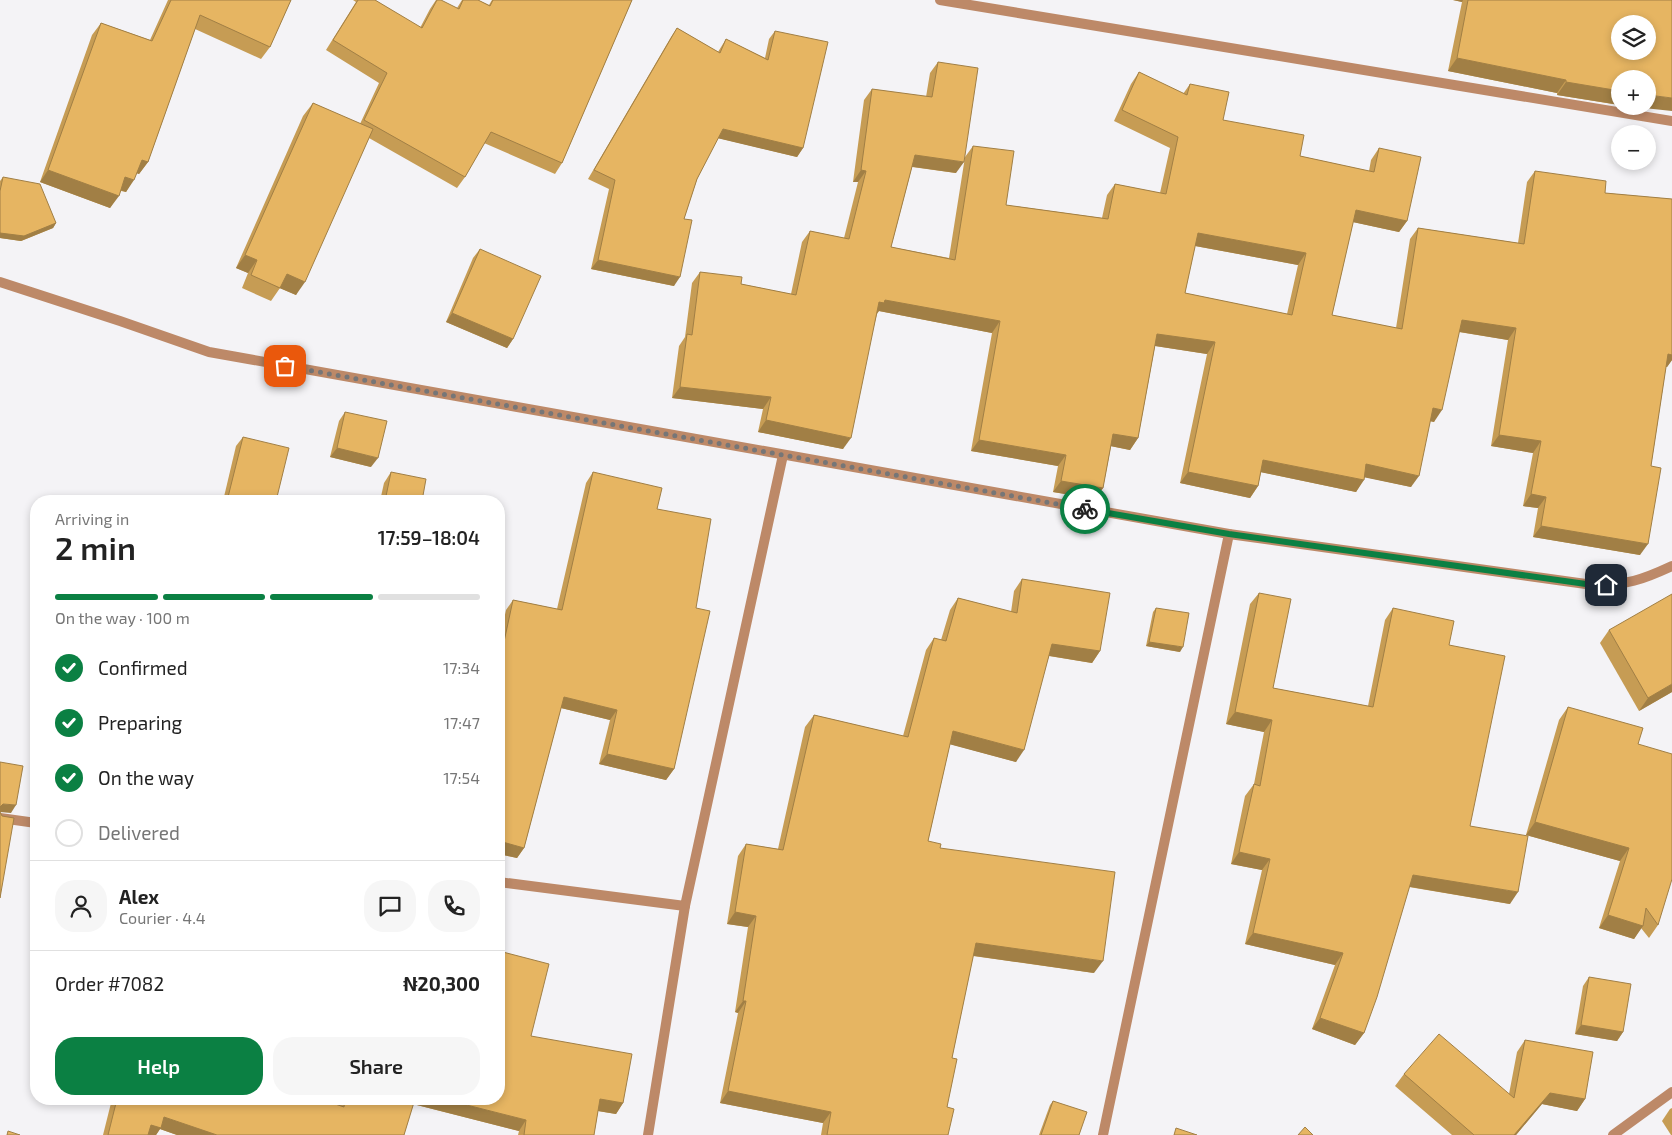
<!DOCTYPE html>
<html lang="en">
<head>
<meta charset="utf-8">
<style>
  :root { --surface:#fff; --page:#f6f6f6; --text:#222; --muted:#767676; --line:#e0e0e0; --accent:#0b8043 }
  body { margin:0; font-family:"Exo 2",sans-serif; background:var(--page); color:var(--text); height:100vh; display:flex; flex-direction:column; font-size:19px; white-space:nowrap }
  * { box-sizing:border-box; margin:0 }
  p { font-size:16px; color:var(--muted) }
  .icon { flex:none; width:28px; height:28px; fill:none; stroke:currentColor; stroke-width:2; stroke-linecap:round; stroke-linejoin:round }
  .map { position:relative; flex:1; overflow:hidden }
  .sheet { position:absolute; left:30px; top:495px; width:475px; height:610px; display:flex; flex-direction:column; background:var(--surface); border-radius:20px; box-shadow:0 2px 8px #0003 }
  .sheet>* { flex:none }
  .fabs { position:absolute; left:1611px; top:15px; display:grid; gap:10px }
  .fabs a { display:grid; place-items:center; width:45px; height:45px; border-radius:50%; background:var(--surface); box-shadow:0 2px 8px #0003; font-size:25px }
  .pin { position:absolute; display:grid; place-items:center; width:42px; height:42px; color:#fff; margin:-21px; border-radius:10px; box-shadow:0 2px 8px #0006 }
  .courier { position:absolute; display:grid; place-items:center; width:50px; height:50px; margin:-25px; border:4px solid #0b8043; border-radius:50%; background:#fff; color:#222; box-shadow:0 1px 6px #0007 }
  .summary em { font-style:normal; font-weight:600 }
  .summary div { display:flex; flex-direction:column-reverse }
  .summary { display:flex; align-items:center; justify-content:space-between; height:85px; padding:0 25px }
  h1 { font-size:32px; font-weight:600; line-height:38px }
  .bar { display:grid; grid-template-columns:repeat(4,1fr); gap:8px 5px; align-content:center; height:60px; padding:0 25px }
  .bar i { height:6px; border-radius:4px; background:var(--line) }
  .bar .current { background:var(--accent) }
  .bar p { grid-column:span 4 }
  .line { display:flex; align-items:center; gap:12px; padding:0 25px; border-top:1px solid var(--line) }
  .line div { flex:1 }
  .round { display:grid; place-items:center; flex:none; width:52px; height:52px; border-radius:20px; background:var(--page) }
  ol { padding:0 25px; list-style:none }
  li { display:flex; align-items:center; gap:15px; height:55px }
  li p { margin-inline-start:auto }
  li .icon { padding:5px; border-radius:50%; background:var(--accent); color:#fff; stroke-width:4 }
  li:last-child { color:var(--muted) }
  li i { width:28px; height:28px; border:2px solid var(--line); border-radius:50% }
  .primary-button { display:flex; gap:10px; margin-top:auto; padding:10px 25px }
  .primary-button a { flex:1; height:58px; border-radius:20px; background:var(--accent); color:#fff; font-size:20px; font-weight:600; line-height:58px; text-align:center }
  .primary-button a+a { background:var(--page); color:var(--text) }
  .map>svg:first-child { display:block }
  .lines { fill:none; stroke-linecap:round; stroke-linejoin:round }
  .minor { stroke:#bd8968; stroke-width:10 }
  .wall { fill:#c69c54; fill-rule:evenodd }
  .shaded-wall { fill:#a17f45 }
  .building { fill:#e6b562; stroke:#a17f45; fill-rule:evenodd }
  .done { stroke:#767677; stroke-width:5; stroke-dasharray:0 9 }
  .route { stroke:#0b8043; stroke-width:6 }
</style>
</head>
<body>
<div class="map">
<svg width="1672" height="1135" viewBox="0 0 1672 1135">
  <rect width="100%" height="100%" fill="#f4f3f6"/>
  <g class="lines">
    <g class="minor">
      <polyline points="940,0 1672,121"/>
      <path d="M0 282 120 321 209 352 1229 534 1593 585C1627 585 1642 580 1672 566"/>
      <polyline points="0,818 36,823"/>
      <polyline points="499,882 685,906"/>
      <polyline points="648,1135 685,906 783,455"/>
      <polyline points="1103,1135 1229,534"/>
      <polyline points="1613,1135 1672,1092"/>
    </g>
  </g>
  <g class="wall">
    <polygon points="168,0 291,0 270,47 261,59 195,29 148,162 139,174 137,173 126,192 121,191 110,208 40,182 92,35 101,23 150,40"/>
    <polygon points="353,0 375,0 420,28 430,9 436,0 457,8 462,0 478,0 489,5 492,0 632,0 562,163 555,174 484,143 465,177 457,188 369,138 296,295 280,288 271,301 242,288 248,273 236,268 303,116 313,103 360,124 379,83 326,50 356,2"/>
    <polygon points="1453,0 1672,0 1625,106 1557,95 1557,93 1448,71 1462,2"/>
    <polygon points="677,28 718,52 726,39 765,58 769,39 775,31 803,148 797,157 718,138 697,179 684,219 674,286 591,269 609,189 588,179 671,37"/>
    <path d="M938 62 956 173 912 167 891 247 949 258 965 157 973 146 1006 205 1102 218 1107 195 1115 184 1160 193 1170 148 1114 121 1131 84 1139 72 1183 94 1190 84 1223 120 1300 156 1369 171 1371 160 1379 148 1407 221 1399 232 1353 222 1332 315 1396 328 1410 239 1418 228 1518 243 1527 182 1535 171 1605 193 1672 199V360L1667 367H1666L1651 466 1640 555 1533 537 1538 508 1523 506 1533 453 1491 446 1508 340 1459 332 1434 422 1430 421 1411 487 1365 477 1356 492 1261 472 1258 486 1250 498 1180 483 1207 354 1155 346 1138 438 1130 450 1111 446 1103 488 1095 499 1053 492 1058 466 971 451 992 333 879 311 877 314 843 449 758 432 763 409 672 398 679 346 685 337 692 283 700 272 741 284 791 294 802 242 810 231 844 238 858 182H853L864 100 872 89 926 97 930 73ZM1195 246 1298 265 1287 314 1185 293Z"/>
    <polygon points="3,177 56,223 53,228 21,241 0,238 0,181"/>
    <polygon points="480,249 513,339 507,348 446,322 473,258"/>
    <polygon points="345,412 371,467 330,457 339,421"/>
    <polygon points="243,437 276,501 223,501 236,446"/>
    <polygon points="391,472 422,501 380,501 384,483"/>
    <polygon points="593,472 657,509 696,608 674,769 666,780 599,764 610,720 561,708 524,848 517,858 499,854 499,642 506,610 513,600 557,609 586,483"/>
    <polygon points="1022,579 1100,651 1092,663 1049,656 1016,762 950,744 928,841 940,848 1094,973 973,956 952,1058 947,1107 948,1135 821,1135 823,1123 720,1103 738,1013 735,1012 748,927 727,924 738,856 746,844 778,849 805,727 814,715 903,736 926,650 934,638 941,640 950,610 958,598 1011,612 1014,591"/>
    <polygon points="1259,593 1273,688 1368,706 1385,620 1393,608 1449,645 1470,826 1510,904 1409,887 1364,1033 1355,1045 1312,1029 1335,965 1245,944 1262,870 1231,864 1245,796 1254,784 1264,732 1226,724 1250,604"/>
    <polygon points="1156,608 1180,652 1146,646 1153,612"/>
    <polygon points="1609,630 1672,692 1639,711 1600,643"/>
    <polygon points="1568,707 1638,744 1658,925 1649,938 1641,928 1634,939 1599,928 1620,861 1526,835 1559,720"/>
    <polygon points="1589,977 1623,1032 1617,1041 1575,1034 1583,986"/>
    <polygon points="531,1036 623,1103 616,1114 598,1111 594,1135 518,1135 519,1131 413,1104 404,1135 177,1135 160,1129 156,1135 103,1135 112,1099 320,1099 338,1105 338,1099 499,1099"/>
    <polygon points="1525,1040 1585,1099 1577,1111 1542,1104 1516,1135 1452,1135 1395,1086 1404,1074 1509,1094 1517,1052"/>
    <polygon points="1053,1101 1079,1135 1039,1135 1050,1105"/>
    <polygon points="1672,1108 1672,1135 1671,1135 1662,1121 1670,1109"/>
  </g>
  <g class="shaded-wall">
    <polygon points="1453,0 1463,0 1462,2"/>
    <polygon points="1457,58 1566,80 1557,93 1448,71"/>
    <polygon points="1566,82 1620,91 1620,105 1557,95"/>
    <polygon points="1648,95 1672,98 1672,111 1625,106 1648,106"/>
    <polygon points="723,129 803,148 797,157 717,138"/>
    <polygon points="915,155 964,162 956,173 907,166"/>
    <polygon points="142,160 148,162 139,174 133,172"/>
    <polygon points="48,170 119,196 110,208 40,182"/>
    <polygon points="861,170 866,171 858,182 853,182"/>
    <polygon points="125,177 134,180 126,192 117,189"/>
    <polygon points="1356,210 1407,221 1399,232 1348,221"/>
    <polygon points="56,223 53,228 21,241 0,238 0,233"/>
    <polygon points="1198,233 1306,253 1298,265 1190,245"/>
    <polygon points="245,255 257,260 248,273 236,268"/>
    <polygon points="598,260 680,277 674,286 591,269"/>
    <polygon points="287,274 305,282 296,295 277,287"/>
    <polygon points="885,300 1000,321 992,333 879,311 876,314 879,302"/>
    <polygon points="452,313 513,339 507,348 446,322"/>
    <polygon points="1462,320 1516,328 1508,340 1454,331"/>
    <polygon points="1157,334 1215,342 1207,354 1149,345"/>
    <polygon points="1668,354 1672,355 1672,360 1667,367 1660,366"/>
    <polygon points="680,387 771,397 763,409 672,398"/>
    <polygon points="1433,408 1442,410 1434,422 1425,420"/>
    <polygon points="766,420 851,438 843,449 758,432"/>
    <polygon points="1113,434 1138,438 1130,450 1105,445"/>
    <polygon points="1499,435 1541,441 1533,453 1491,446"/>
    <polygon points="979,440 1066,455 1058,466 971,451"/>
    <polygon points="337,448 378,458 371,467 330,457"/>
    <polygon points="1263,460 1364,480 1356,492 1255,471"/>
    <polygon points="1366,464 1419,476 1411,487 1358,476"/>
    <polygon points="1188,472 1258,486 1250,498 1180,483"/>
    <polygon points="1061,481 1103,488 1095,499 1053,492"/>
    <polygon points="1531,494 1546,497 1538,508 1523,506"/>
    <polygon points="1541,526 1648,544 1640,555 1533,537"/>
    <polygon points="1149,642 1183,647 1180,652 1146,646"/>
    <polygon points="1052,644 1100,651 1092,663 1044,655"/>
    <polygon points="1672,684 1672,692 1639,711 1648,698"/>
    <polygon points="564,697 617,710 610,720 557,707"/>
    <polygon points="1235,712 1272,720 1264,732 1226,724"/>
    <polygon points="953,731 1024,750 1016,762 945,743"/>
    <polygon points="607,754 674,769 666,780 599,764"/>
    <polygon points="3,804 16,805 11,813 0,812 0,807"/>
    <polygon points="1535,822 1629,848 1620,861 1526,835"/>
    <polygon points="499,841 524,848 517,858 499,854"/>
    <polygon points="1239,852 1270,859 1262,870 1231,864"/>
    <polygon points="1413,875 1518,892 1510,904 1405,886"/>
    <polygon points="735,912 756,916 748,927 727,924"/>
    <polygon points="1608,915 1643,926 1634,939 1599,928"/>
    <polygon points="1253,933 1343,953 1335,965 1245,944"/>
    <polygon points="976,943 1103,961 1094,973 968,955"/>
    <polygon points="743,1001 746,1001 738,1013 735,1012"/>
    <polygon points="1320,1018 1364,1033 1355,1045 1312,1029"/>
    <polygon points="1581,1025 1623,1032 1617,1041 1575,1034"/>
    <polygon points="728,1091 831,1112 823,1123 720,1103"/>
    <polygon points="1550,1093 1585,1099 1577,1111 1542,1104 1516,1135 1514,1135"/>
    <polygon points="412,1099 443,1099 526,1120 519,1131 409,1103"/>
    <polygon points="600,1099 623,1103 616,1114 592,1110"/>
    <polygon points="164,1117 217,1135 177,1135 160,1129 156,1135 144,1135 151,1125"/>
  </g>
  <g class="building">
    <polygon points="171,0 291,0 270,47 200,15 148,162 142,160 134,180 125,177 119,196 48,170 101,23 152,41"/>
    <polygon points="358,0 375,0 422,28 437,0 441,0 459,9 463,0 478,0 490,6 493,0 632,0 562,163 491,132 465,177 364,120 387,73 333,40"/>
    <path d="M1468 0H1672V98L1648 95V79H1620V91L1566 82V80L1457 58ZM1620 24H1648V51H1620Z"/>
    <polygon points="677,28 720,53 726,39 768,60 775,31 828,42 803,148 723,129 697,179 684,219 692,220 680,277 598,260 615,180 594,170"/>
    <path d="M938 62 978 68 964 162 915 155 891 247 955 260 973 146 1014 151 1006 205 1108 219 1115 184 1166 194 1178 137 1122 110 1139 72 1187 95 1190 84 1229 92 1223 120 1304 135 1300 156 1374 172 1379 148 1421 157 1407 221 1356 210 1332 315 1402 329 1418 228 1524 244 1535 171 1606 181 1605 193 1672 199V355L1668 354 1651 466 1661 468 1648 544 1541 526 1546 497 1531 494 1541 441 1499 435 1516 328 1462 320 1442 410 1433 408 1419 476 1366 464 1364 480 1263 460 1258 486 1188 472 1215 342 1157 334 1138 438 1113 434 1103 488 1061 481 1066 455 979 440 1000 321 885 300 884 303 879 302 851 438 766 420 771 397 680 387 687 334 692 335 700 272 742 277 741 284 796 295 810 231 849 239 866 171 861 170 872 89 932 97ZM1198 233 1306 253 1292 315 1185 293Z"/>
    <polygon points="313,103 373,129 305,282 287,274 280,288 251,275 257,260 245,255"/>
    <polygon points="3,177 40,184 56,223 24,236 0,233 0,191"/>
    <polygon points="480,249 541,276 513,339 452,313"/>
    <polygon points="345,412 387,421 378,458 337,448"/>
    <polygon points="243,437 289,448 276,501 227,501"/>
    <polygon points="391,472 426,479 422,501 385,501"/>
    <polygon points="593,472 662,488 657,509 711,519 696,608 710,611 674,769 607,754 617,710 564,697 524,848 499,841 499,650 502,651 513,600 562,610"/>
    <polygon points="1022,579 1110,593 1100,651 1052,644 1024,750 953,731 928,841 941,844 940,848 1115,872 1103,961 976,943 952,1058 957,1059 947,1107 954,1109 948,1135 827,1135 831,1112 728,1091 746,1001 743,1001 756,916 735,912 746,844 783,850 814,715 908,737 934,638 946,641 958,598 1017,613"/>
    <polygon points="1259,593 1291,599 1273,688 1373,707 1393,608 1454,621 1449,645 1505,656 1470,826 1528,836 1518,892 1413,875 1377,997 1364,1033 1320,1018 1343,953 1253,933 1270,859 1239,852 1254,784 1260,786 1272,720 1235,712"/>
    <polygon points="1672,594 1672,684 1648,698 1609,630"/>
    <polygon points="1156,608 1189,613 1183,647 1149,642"/>
    <polygon points="1568,707 1643,728 1638,744 1672,754 1672,879 1658,925 1646,908 1643,926 1608,915 1629,848 1535,822"/>
    <polygon points="0,762 23,766 16,805 3,804 0,807"/>
    <polygon points="0,812 2,816 14,818 0,898"/>
    <polygon points="499,951 549,964 531,1036 632,1054 623,1103 600,1099 594,1135 524,1135 526,1120 443,1099 499,1099"/>
    <polygon points="1589,977 1631,984 1623,1032 1581,1025"/>
    <polygon points="1439,1034 1514,1098 1525,1040 1593,1052 1585,1099 1550,1093 1514,1135 1474,1135 1404,1074"/>
    <polygon points="117,1099 320,1099 344,1107 345,1099 415,1099 404,1135 217,1135 164,1117 161,1128 151,1125 148,1135 108,1135"/>
    <polygon points="1053,1101 1087,1112 1079,1135 1041,1135"/>
    <polygon points="1305,1127 1313,1135 1298,1135"/>
    <polygon points="1176,1128 1197,1135 1174,1135"/>
    <polygon points="8,1131 20,1135 7,1135"/>
  </g>
  <g class="lines">
    <polyline class="done" points="285,366 1085,509"/>
    <polyline class="route" points="1085,509 1229,534 1593,585 1606,585"/>
  </g>
</svg>
<div class="fabs">
<a><svg class="icon" aria-label="layers" viewBox="0 0 24 24"><path d="M12 4l9 5-9 5-9-5zM3 14l9 5 9-5"/></svg></a>
<a>+</a>
<a>−</a>
</div>
<div class="pin" style="left:285px;top:366px;background:#ea580c"><svg class="icon" aria-label="bag" viewBox="0 0 24 24"><path d="M5 8h14l-1 12H6zM9 8a3 3 0 0 1 6 0"/></svg></div>
<div class="pin" style="left:1606px;top:585px;background:#1f2937"><svg class="icon" aria-label="home" viewBox="0 0 24 24"><path d="M3 11l9-7 9 7M6 9v11h12V9"/></svg></div>
<div class="courier" style="left:1085px;top:509px"><svg class="icon" aria-label="bike" viewBox="0 0 24 24"><circle cx="6" cy="16" r="4"/><circle cx="18" cy="16" r="4"/><path d="M6 16l4-8h5l3 8M10 8l3 8H6M13 5h3"/></svg></div>
<section class="sheet">
<div class="summary"><div><h1>2 min</h1><p>Arriving in</p></div><em>17:59–18:04</em></div>
<div class="bar"><i class="current"></i><i class="current"></i><i class="current"></i><i></i><p>On the way · 100 m</p></div>
<ol>
<li><svg class="icon" aria-label="check" viewBox="0 0 24 24"><path d="M5 12l5 5 9-10"/></svg>Confirmed<p>17:34</p></li>
<li><svg class="icon" aria-label="check" viewBox="0 0 24 24"><path d="M5 12l5 5 9-10"/></svg>Preparing<p>17:47</p></li>
<li><svg class="icon" aria-label="check" viewBox="0 0 24 24"><path d="M5 12l5 5 9-10"/></svg>On the way<p>17:54</p></li>
<li><i></i>Delivered</li>
</ol>
<div class="line" style="height:90px"><a class="round"><svg class="icon" aria-label="person" viewBox="0 0 24 24"><circle cx="12" cy="8" r="4"/><path d="M4 21q1-7 8-7t8 7"/></svg></a><div><b>Alex</b><p>Courier · 4.4</p></div><a class="round"><svg class="icon" aria-label="chat" viewBox="0 0 24 24"><path d="M4 5h16v11H9l-5 4z"/></svg></a><a class="round"><svg class="icon" aria-label="phone" viewBox="0 0 24 24"><path d="M5 4h4l2 5-3 2q2 4 5 5l2-3 5 2v4C11 20 4 13 5 4z"/></svg></a></div>
<div class="line" style="height:65px"><div>Order #7082</div><b>₦20,300</b></div>
<div class="primary-button"><a>Help</a><a>Share</a></div>
</section>
</div>
</body>
</html>
